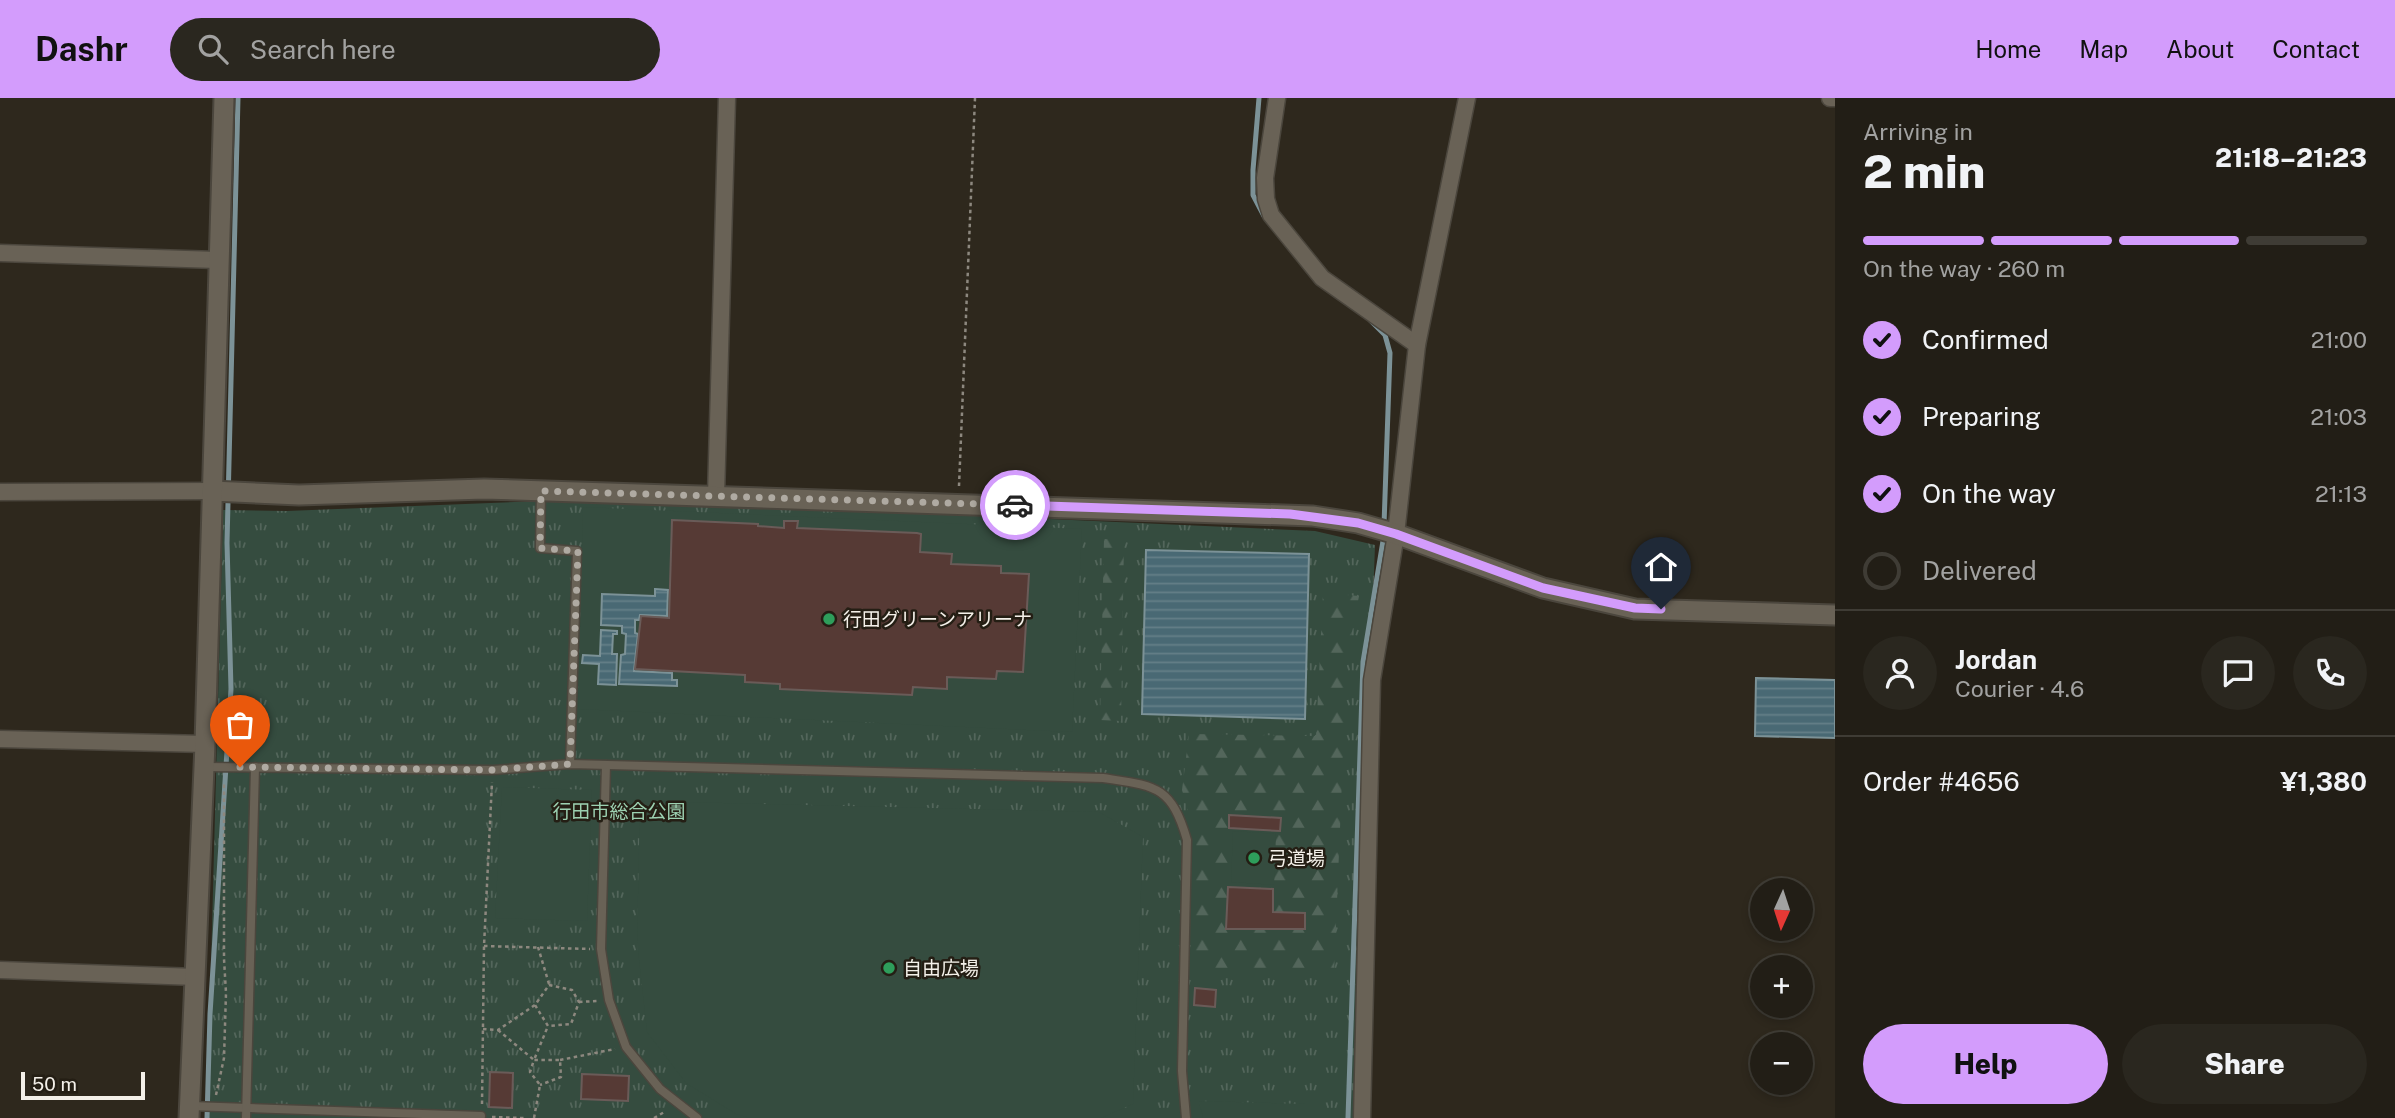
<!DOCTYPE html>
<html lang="en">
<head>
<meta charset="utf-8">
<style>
  :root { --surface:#221e16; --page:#2a271f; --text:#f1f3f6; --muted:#a2a2a1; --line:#3f3c35; --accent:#d39cfc }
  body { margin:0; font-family:"Public Sans","Noto Sans JP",sans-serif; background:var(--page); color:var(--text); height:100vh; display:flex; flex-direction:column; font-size:26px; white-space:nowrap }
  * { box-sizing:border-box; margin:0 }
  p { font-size:23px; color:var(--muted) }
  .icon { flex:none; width:38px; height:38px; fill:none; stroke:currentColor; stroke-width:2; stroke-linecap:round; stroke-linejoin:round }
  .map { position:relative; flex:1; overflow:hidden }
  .drawer { display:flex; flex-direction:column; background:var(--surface); width:560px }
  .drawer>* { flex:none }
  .needle { width:46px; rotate:183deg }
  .tools { position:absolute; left:1750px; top:780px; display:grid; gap:14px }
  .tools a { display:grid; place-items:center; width:63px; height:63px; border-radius:50%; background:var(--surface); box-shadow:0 4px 10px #0003,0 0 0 2px var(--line); font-size:35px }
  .scale { position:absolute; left:21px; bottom:18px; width:124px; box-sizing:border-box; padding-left:7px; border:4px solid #f4f0e9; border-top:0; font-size:19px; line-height:24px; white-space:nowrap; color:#f4f0e9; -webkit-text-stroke:5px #241e14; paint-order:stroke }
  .pin { position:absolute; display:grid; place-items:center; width:60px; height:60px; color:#fff; margin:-72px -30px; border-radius:50% 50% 50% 0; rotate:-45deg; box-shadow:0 0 7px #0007 }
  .pin .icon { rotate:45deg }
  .courier { position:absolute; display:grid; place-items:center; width:70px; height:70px; margin:-35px; border:5px solid #d39cfc; border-radius:50%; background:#fff; color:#222; box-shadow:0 2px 9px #0007 }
  .overview em { font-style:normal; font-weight:800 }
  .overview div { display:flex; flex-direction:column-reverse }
  .overview { display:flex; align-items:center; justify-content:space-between; height:119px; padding:0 28px }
  h1 { font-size:46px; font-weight:800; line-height:52px }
  .bar { display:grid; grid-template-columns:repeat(4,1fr); gap:10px 7px; align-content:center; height:84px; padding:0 28px }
  .bar i { height:9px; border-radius:5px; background:var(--line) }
  .bar .active { background:var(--accent) }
  .bar p { grid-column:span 4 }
  .line { display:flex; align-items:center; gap:18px; padding:0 28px; border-top:2px solid var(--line) }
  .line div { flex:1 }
  .round { display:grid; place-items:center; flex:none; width:74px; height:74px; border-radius:37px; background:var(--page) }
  ol { padding:0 28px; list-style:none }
  li { display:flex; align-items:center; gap:21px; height:77px }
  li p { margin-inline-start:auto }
  li .icon { padding:7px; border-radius:50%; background:var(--accent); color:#111; stroke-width:4 }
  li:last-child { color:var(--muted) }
  li i { width:38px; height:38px; border:4px solid var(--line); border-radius:50% }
  .action { display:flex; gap:14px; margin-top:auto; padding:14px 28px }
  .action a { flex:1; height:80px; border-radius:42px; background:var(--accent); color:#111; font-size:28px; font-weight:800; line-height:80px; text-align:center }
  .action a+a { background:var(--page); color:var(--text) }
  header { display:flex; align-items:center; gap:42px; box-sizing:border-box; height:98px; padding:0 35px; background:var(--accent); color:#111 }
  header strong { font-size:33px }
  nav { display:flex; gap:38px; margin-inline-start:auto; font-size:24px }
  .search { width:490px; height:63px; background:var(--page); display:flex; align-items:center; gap:18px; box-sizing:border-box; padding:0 24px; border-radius:38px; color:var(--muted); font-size:26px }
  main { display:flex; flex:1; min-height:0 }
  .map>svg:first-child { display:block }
  .grass { fill:url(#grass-tufts) }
  .forest { fill:url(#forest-firs) }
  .garden { fill:#354c3f }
  .water { fill:url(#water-rules); stroke:#7c9297; stroke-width:2 }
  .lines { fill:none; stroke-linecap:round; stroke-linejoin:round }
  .stream { stroke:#7c9297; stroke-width:5 }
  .building { fill:#563a35; stroke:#6a5b58; stroke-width:2 }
  .service-casing { stroke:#4b463d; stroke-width:11 }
  .minor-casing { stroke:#4b463d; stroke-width:19 }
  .tertiary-casing { stroke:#4b463d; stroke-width:23 }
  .path { stroke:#8d887f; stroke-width:2.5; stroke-dasharray:3.5 3.5; stroke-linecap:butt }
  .service { stroke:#696256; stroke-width:8 }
  .minor { stroke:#696256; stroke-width:16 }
  .tertiary { stroke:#696256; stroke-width:19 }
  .done { stroke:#afaaa2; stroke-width:7; stroke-dasharray:0 12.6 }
  .route { stroke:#d39cfc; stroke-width:9 }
  .leisure-dot { fill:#2e9e5b; stroke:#241e14; stroke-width:2.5 }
  .labels { text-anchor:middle; stroke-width:5; stroke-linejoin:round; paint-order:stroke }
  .poi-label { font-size:19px; fill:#f4f0e9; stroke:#241e14; text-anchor:start }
  .park-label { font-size:19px; fill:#9cd1b1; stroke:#241e14 }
</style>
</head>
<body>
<header>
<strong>Dashr</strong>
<div class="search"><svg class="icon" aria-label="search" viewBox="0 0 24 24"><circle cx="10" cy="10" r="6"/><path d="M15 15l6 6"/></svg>Search here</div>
<nav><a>Home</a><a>Map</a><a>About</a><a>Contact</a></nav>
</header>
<main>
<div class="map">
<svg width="1835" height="1020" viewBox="0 0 1835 1020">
  <defs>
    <pattern id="grass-tufts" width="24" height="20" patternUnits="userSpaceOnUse" patternTransform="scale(1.75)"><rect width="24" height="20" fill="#354c3f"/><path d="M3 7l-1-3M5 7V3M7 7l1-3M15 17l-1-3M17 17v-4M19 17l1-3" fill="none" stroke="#53665b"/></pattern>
    <pattern id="forest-firs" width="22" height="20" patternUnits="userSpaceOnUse" patternTransform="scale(1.75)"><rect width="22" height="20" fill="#354c3f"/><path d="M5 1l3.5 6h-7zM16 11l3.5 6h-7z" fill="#53665b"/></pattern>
    <pattern id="water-rules" width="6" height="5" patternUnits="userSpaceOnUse" patternTransform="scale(1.75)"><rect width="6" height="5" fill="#496974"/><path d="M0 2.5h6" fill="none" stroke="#647f88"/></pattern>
  </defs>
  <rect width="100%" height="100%" fill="#2e281d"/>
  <polygon class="grass" points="540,403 716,406 1315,433 1375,447 1354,1020 207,1020 223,412 287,413"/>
  <g class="forest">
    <polygon points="1104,441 1124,442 1121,623 1100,622"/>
    <polygon points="1323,495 1359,498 1347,561 1334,876 1193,872 1196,740 1182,692 1189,636 1316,638"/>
  </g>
  <g class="garden">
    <polygon points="583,409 1082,431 1072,634 578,611"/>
    <polygon points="502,689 592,692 587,823 495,820"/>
    <polygon points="640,703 1099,714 1143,739 1133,1006 1101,1020 750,1020 736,1016 686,985 647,934 637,844"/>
    <polygon points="1233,733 1276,736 1274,787 1231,784"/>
    <polygon points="1199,1003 1306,1006 1306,1020 1203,1020"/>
  </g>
  <g class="water">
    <polygon points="1146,452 1309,456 1305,621 1142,616"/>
    <polygon points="655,491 668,492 667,518 640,517 639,522 635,522 635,535 638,536 634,573 672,575 672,582 677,582 677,588 619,586 621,557 625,556 626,536 622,535 622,528 601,527 602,496 655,498"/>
    <polygon points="601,532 617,533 617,536 613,536 612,556 617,556 616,587 598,586 599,566 582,565 583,557 600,558"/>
    <polygon points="1756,580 1835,582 1835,640 1755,638"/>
  </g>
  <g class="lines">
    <g class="stream">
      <polyline points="1259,0 1253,72 1253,97 1264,118"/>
      <polyline points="1371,223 1385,237 1390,255 1384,427"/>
      <polyline points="207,1020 210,916 231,591 227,445 238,0"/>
      <polyline points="1348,1020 1363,564 1384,437"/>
    </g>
  </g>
  <g class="building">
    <polygon points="672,422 758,426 758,428 784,430 784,423 798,423 797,430 917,435 921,436 920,454 952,456 951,466 1001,468 1001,475 1029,476 1023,574 997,573 996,581 947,579 947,591 913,589 912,597 780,591 780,586 745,584 745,577 635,571 641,518 669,520"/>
    <polygon points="1229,717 1281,720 1280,733 1229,730"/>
    <polygon points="1228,789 1273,791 1273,814 1305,815 1305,831 1226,831"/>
    <polygon points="1195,890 1216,892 1215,909 1194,907"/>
    <polygon points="490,974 513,975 512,1010 489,1009"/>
    <polygon points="582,976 629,978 628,1003 581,1001"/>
  </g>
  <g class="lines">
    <defs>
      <g id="service">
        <polyline points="541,395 540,450 577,453 570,666"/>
        <polyline points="606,667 601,851 609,902 626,949 660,991 697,1020"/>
        <path d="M204 669 493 672 570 666 1103 680C1155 688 1171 687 1187 742L1182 973 1186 1020"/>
        <polyline points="191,1008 481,1018"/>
        <polyline points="246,1020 255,669"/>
      </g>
      <g id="minor">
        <polyline points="1277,0 1265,80 1266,101 1271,117 1322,180 1417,247"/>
        <polyline points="1830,0 1835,0"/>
        <polyline points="0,155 217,162"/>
        <polyline points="0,394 212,393"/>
        <polyline points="716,398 727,0"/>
        <polyline points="0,641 205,646"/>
        <polyline points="0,872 196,879"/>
        <polyline points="1362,1020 1372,582 1396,436 1417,247 1467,0"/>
      </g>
      <g id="tertiary">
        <polyline points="212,393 299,397 484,391 1313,418 1358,425 1396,436 1543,490 1635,511 1835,517"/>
        <polyline points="189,1020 205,646 224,0"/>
      </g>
    </defs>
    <use href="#service" class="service-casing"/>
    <use href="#minor" class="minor-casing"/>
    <use href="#tertiary" class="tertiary-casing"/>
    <g class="path">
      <polyline points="959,388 975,0"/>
      <polyline points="484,848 590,851"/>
      <polyline points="538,849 549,886"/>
      <polygon points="549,887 572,892 579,904 571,926 548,928 535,907"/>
      <polyline points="579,904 597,903"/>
      <polyline points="483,931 498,932 535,907"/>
      <polyline points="498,932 534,962 548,928"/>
      <polyline points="560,962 615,951"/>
      <polyline points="216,997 224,960 226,895 224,861 224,683"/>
      <polyline points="482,1006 484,848 492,684"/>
      <polyline points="492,1019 524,1020"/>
      <polyline points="534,1020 540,987 530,974 534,962 560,962 561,979 540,987"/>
      <polyline points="654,1020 666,1013"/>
    </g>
    <use href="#service" class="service"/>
    <use href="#minor" class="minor"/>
    <use href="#tertiary" class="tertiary"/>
  </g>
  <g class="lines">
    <polyline class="done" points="240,669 492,672 570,666 578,453 540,450 541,393 1015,407"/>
    <polyline class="route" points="1015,407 1290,416 1358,425 1396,436 1543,490 1635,510 1661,511"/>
  </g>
  <g class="leisure-dot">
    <circle cx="829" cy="521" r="7"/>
    <circle cx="1254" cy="760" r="7"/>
    <circle cx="889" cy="870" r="7"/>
  </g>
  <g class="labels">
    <g class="poi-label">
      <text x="843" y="528">行田グリーンアリーナ</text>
      <text x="1268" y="767">弓道場</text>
      <text x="903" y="877">自由広場</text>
    </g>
    <g class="park-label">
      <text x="619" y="720">行田市総合公園</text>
    </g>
  </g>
</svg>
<div class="tools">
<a><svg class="needle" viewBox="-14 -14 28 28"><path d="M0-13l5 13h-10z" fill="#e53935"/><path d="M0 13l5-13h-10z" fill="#a2a2a1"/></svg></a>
<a>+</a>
<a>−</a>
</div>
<div class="scale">50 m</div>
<div class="pin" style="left:240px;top:669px;background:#ea580c"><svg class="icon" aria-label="bag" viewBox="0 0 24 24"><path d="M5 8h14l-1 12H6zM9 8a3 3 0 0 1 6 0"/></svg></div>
<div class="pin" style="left:1661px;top:511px;background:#1f2937"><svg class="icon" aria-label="home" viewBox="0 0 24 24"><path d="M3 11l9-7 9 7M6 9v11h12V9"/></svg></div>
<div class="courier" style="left:1015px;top:407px"><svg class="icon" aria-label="car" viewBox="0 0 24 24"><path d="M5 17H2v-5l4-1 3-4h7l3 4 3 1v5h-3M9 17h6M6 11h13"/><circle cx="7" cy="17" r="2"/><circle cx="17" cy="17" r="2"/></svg></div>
</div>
<section class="drawer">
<div class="overview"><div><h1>2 min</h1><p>Arriving in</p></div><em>21:18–21:23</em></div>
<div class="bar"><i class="active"></i><i class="active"></i><i class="active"></i><i></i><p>On the way · 260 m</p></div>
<ol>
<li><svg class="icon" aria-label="check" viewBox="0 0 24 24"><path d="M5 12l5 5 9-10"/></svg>Confirmed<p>21:00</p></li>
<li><svg class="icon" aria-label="check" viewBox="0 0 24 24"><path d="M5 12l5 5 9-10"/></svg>Preparing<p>21:03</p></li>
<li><svg class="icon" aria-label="check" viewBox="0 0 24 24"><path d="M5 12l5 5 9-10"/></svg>On the way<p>21:13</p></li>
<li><i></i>Delivered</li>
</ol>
<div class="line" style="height:126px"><a class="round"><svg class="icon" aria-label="person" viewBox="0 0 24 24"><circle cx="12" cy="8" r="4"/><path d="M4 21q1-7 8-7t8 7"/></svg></a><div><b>Jordan</b><p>Courier · 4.6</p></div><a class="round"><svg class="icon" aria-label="chat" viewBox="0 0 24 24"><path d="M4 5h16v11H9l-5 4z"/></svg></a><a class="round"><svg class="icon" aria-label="phone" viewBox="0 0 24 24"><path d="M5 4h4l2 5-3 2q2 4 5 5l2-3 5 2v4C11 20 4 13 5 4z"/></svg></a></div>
<div class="line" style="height:91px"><div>Order #4656</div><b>¥1,380</b></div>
<div class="action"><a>Help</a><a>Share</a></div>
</section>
</main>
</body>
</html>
